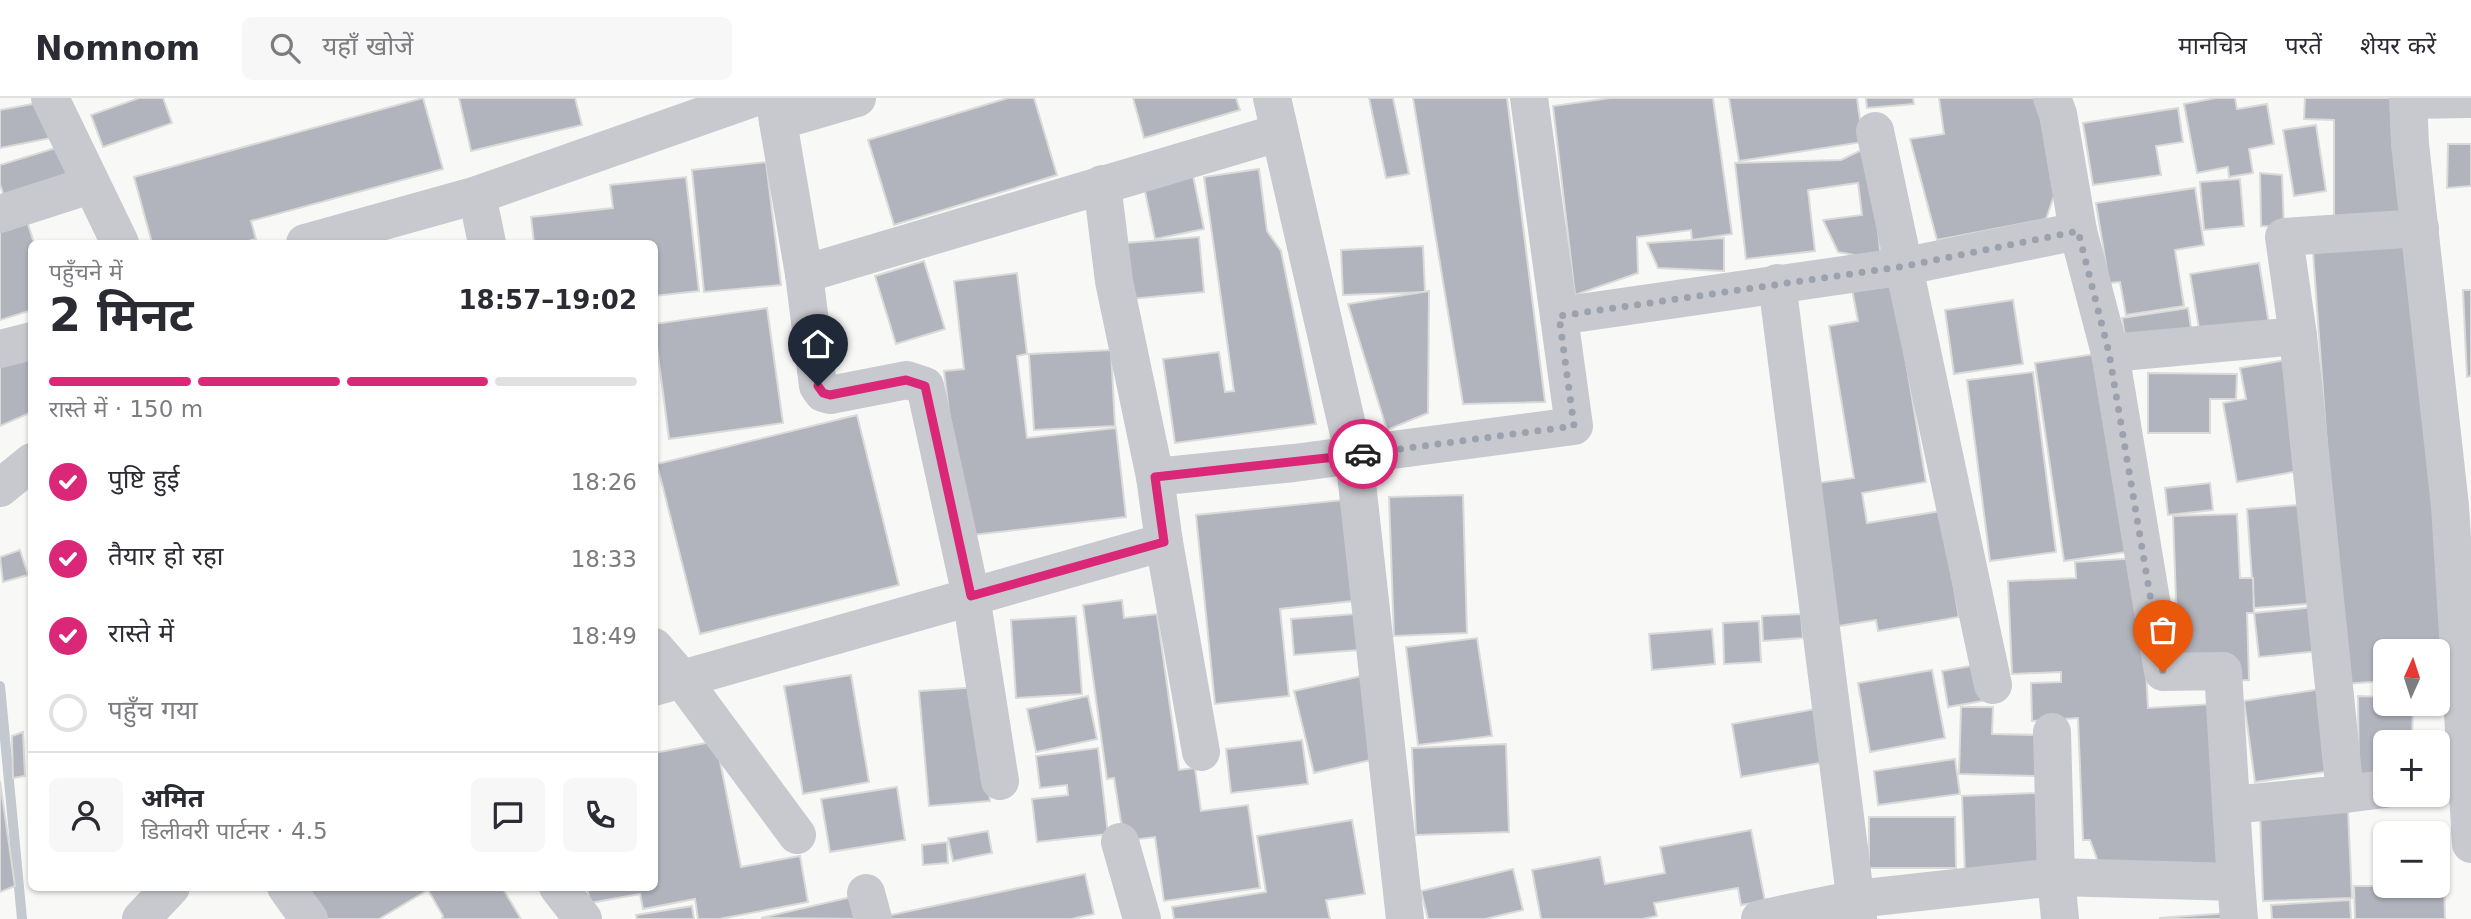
<!DOCTYPE html>
<html lang="hi">
<head>
<meta charset="utf-8">
<style>
  :root { --surface:#fff; --page:#f7f7f7; --text:#2b2b33; --muted:#7c7c81; --line:#e1e1e2; --accent:#db2777 }
  body { margin:0; font-family:"DejaVu Sans","Noto Sans Devanagari",sans-serif; background:var(--page); color:var(--text); height:100vh; display:flex; flex-direction:column; font-size:26px; white-space:nowrap }
  * { box-sizing:border-box; margin:0 }
  p { font-size:23px; color:var(--muted) }
  .icon { flex:none; width:38px; height:38px; fill:none; stroke:currentColor; stroke-width:2; stroke-linecap:round; stroke-linejoin:round }
  .map { position:relative; flex:1; overflow:hidden }
  .side { position:absolute; left:28px; top:142px; width:630px; height:651px; display:flex; flex-direction:column; background:var(--surface); border-radius:10px; box-shadow:0 2px 5px #0004 }
  .side>* { flex:none }
  .needle { width:46px; rotate:3deg }
  .tools { position:absolute; left:2373px; top:541px; display:grid; gap:14px }
  .tools a { display:grid; place-items:center; width:77px; height:77px; border-radius:10px; background:var(--surface); box-shadow:0 2px 5px #0004; font-size:35px }
  .pin { position:absolute; display:grid; place-items:center; width:60px; height:60px; color:#fff; margin:-72px -30px; border-radius:50% 50% 50% 0; rotate:-45deg; box-shadow:0 0 7px #0007 }
  .pin .icon { rotate:45deg }
  .courier { position:absolute; display:grid; place-items:center; width:70px; height:70px; margin:-35px; border:5px solid #db2777; border-radius:50%; background:#fff; color:#222; box-shadow:0 2px 9px #0007 }
  .head em { font-style:normal; font-weight:700 }
  .head div { display:flex; flex-direction:column-reverse }
  .head { display:flex; align-items:center; justify-content:space-between; height:119px; padding:0 21px }
  h1 { font-size:46px; font-weight:700; line-height:52px }
  .bar { display:grid; grid-template-columns:repeat(4,1fr); gap:10px 7px; align-content:center; height:84px; padding:0 21px }
  .bar i { height:9px; border-radius:5px; background:var(--line) }
  .bar .on { background:var(--accent) }
  .bar p { grid-column:span 4 }
  .line { display:flex; align-items:center; gap:18px; padding:0 21px; border-top:2px solid var(--line) }
  .line div { flex:1 }
  .round { display:grid; place-items:center; flex:none; width:74px; height:74px; border-radius:10px; background:var(--page) }
  ol { padding:0 21px; list-style:none }
  li { display:flex; align-items:center; gap:21px; height:77px }
  li p { margin-inline-start:auto }
  li .icon { padding:7px; border-radius:50%; background:var(--accent); color:#fff; stroke-width:4 }
  li:last-child { color:var(--muted) }
  li i { width:38px; height:38px; border:4px solid var(--line); border-radius:50% }
  header { display:flex; align-items:center; gap:42px; box-sizing:border-box; height:98px; padding:0 35px; background:var(--surface); border-bottom:2px solid var(--line) }
  header strong { font-size:33px }
  nav { display:flex; gap:38px; margin-inline-start:auto; font-size:24px }
  .search { width:490px; height:63px; background:var(--page); display:flex; align-items:center; gap:18px; box-sizing:border-box; padding:0 24px; border-radius:10px; color:var(--muted); font-size:26px }
  .map>svg:first-child { display:block }
  .lines { fill:none; stroke-linecap:round; stroke-linejoin:round }
  .stream { stroke:#c4c8cf; stroke-width:10 }
  .building { fill:#b1b4bd; stroke:#dadbd9; stroke-width:2 }
  .minor { stroke:#c8c9ce; stroke-width:38 }
  .done { stroke:#9ca1ae; stroke-width:7; stroke-dasharray:0 12.6 }
  .route { stroke:#db2777; stroke-width:9 }
</style>
</head>
<body>
<header>
<strong>Nomnom</strong>
<div class="search"><svg class="icon" aria-label="search" viewBox="0 0 24 24"><circle cx="10" cy="10" r="6"/><path d="M15 15l6 6"/></svg>यहाँ खोजें</div>
<nav><a>मानचित्र</a><a>परतें</a><a>शेयर करें</a></nav>
</header>
<div class="map">
<svg width="2471" height="821" viewBox="0 0 2471 821">
  <rect width="100%" height="100%" fill="#f8f9f7"/>
  <g class="lines">
    <polyline class="stream" points="0,588 22,821"/>
  </g>
  <g class="building">
    <polygon points="139,0 163,0 172,25 103,49 91,17"/>
    <polygon points="423,0 443,71 251,123 256,141 240,145 152,145 134,79"/>
    <polygon points="459,0 575,0 582,27 471,53"/>
    <polygon points="1008,0 1034,0 1057,77 894,127 868,42"/>
    <polygon points="1133,0 1236,0 1240,12 1144,40"/>
    <polygon points="1369,0 1393,0 1409,76 1386,80"/>
    <polygon points="1413,0 1507,0 1545,304 1463,306"/>
    <polygon points="1610,0 1713,0 1732,136 1692,142 1691,132 1637,139 1638,175 1575,197 1553,8"/>
    <polygon points="1729,0 1857,0 1863,44 1739,63"/>
    <polygon points="1866,0 1913,0 1914,6 1867,10"/>
    <polygon points="1939,0 2037,0 2056,92 2046,121 1937,142 1910,41 1944,36"/>
    <polygon points="2216,0 2235,0 2237,11 2267,6 2274,46 2249,51 2253,75 2229,79 2228,69 2197,75 2184,6"/>
    <polygon points="2305,0 2404,0 2405,118 2334,118 2334,22 2304,21"/>
    <polygon points="43,4 51,40 0,50 0,12"/>
    <polygon points="2178,10 2183,44 2156,48 2161,77 2093,87 2083,25"/>
    <polygon points="2316,27 2326,93 2294,98 2283,32"/>
    <polygon points="2448,46 2471,46 2471,88 2447,90"/>
    <polygon points="62,48 74,87 7,108 0,86 0,67"/>
    <polygon points="1870,48 1881,162 1838,154 1823,122 1862,117 1858,85 1808,92 1815,153 1746,161 1735,65 1841,62"/>
    <polygon points="766,64 781,187 704,194 692,72"/>
    <polygon points="1191,68 1204,131 1155,141 1142,79"/>
    <polygon points="1259,71 1267,133 1281,153 1316,326 1175,345 1163,261 1219,254 1225,294 1234,293 1204,79"/>
    <polygon points="2260,75 2282,77 2284,129 2261,128"/>
    <polygon points="686,79 699,193 654,198 654,145 534,145 531,119 613,110 610,87"/>
    <polygon points="2240,81 2244,128 2204,132 2200,84"/>
    <polygon points="2195,90 2204,147 2175,152 2184,208 2126,217 2120,184 2109,185 2096,105"/>
    <polygon points="26,120 34,145 32,212 0,222 0,128"/>
    <polygon points="1199,139 1204,194 1130,201 1125,145"/>
    <polygon points="1724,140 1724,173 1658,170 1647,145"/>
    <polygon points="2415,147 2456,589 2438,590 2438,553 2385,553 2385,583 2344,586 2313,154"/>
    <polygon points="1423,148 1425,194 1343,197 1341,152"/>
    <polygon points="924,163 945,231 896,246 875,178"/>
    <polygon points="2259,165 2270,232 2201,243 2190,176"/>
    <polygon points="1017,175 1027,256 1017,258 1027,340 1116,330 1126,419 964,438 944,273 964,271 954,183"/>
    <polygon points="1893,185 1926,384 1862,395 1867,425 1941,413 1959,519 1878,533 1876,522 1833,529 1810,386 1854,380 1829,228 1858,223 1852,191"/>
    <polygon points="2463,192 2471,192 2471,278 2467,279"/>
    <polygon points="1429,193 1428,315 1387,332 1348,206"/>
    <polygon points="2013,202 2023,266 1954,276 1945,212"/>
    <polygon points="767,210 783,325 669,341 654,226"/>
    <polygon points="2188,210 2193,243 2127,252 2122,220"/>
    <polygon points="1111,252 1115,328 1034,332 1029,256"/>
    <polygon points="32,254 32,314 0,328 0,267"/>
    <polygon points="2095,256 2147,451 2064,463 2035,265"/>
    <polygon points="2286,262 2305,372 2237,384 2223,305 2246,301 2240,270"/>
    <polygon points="2033,274 2056,454 1990,463 1967,282"/>
    <polygon points="2148,275 2237,276 2236,301 2210,301 2210,335 2148,335"/>
    <polygon points="857,317 899,487 700,536 657,366"/>
    <polygon points="2210,385 2213,412 2168,417 2165,390"/>
    <polygon points="1463,397 1467,535 1394,538 1389,399"/>
    <polygon points="1343,402 1353,503 1280,511 1289,598 1215,606 1196,417"/>
    <polygon points="2311,406 2319,505 2254,510 2247,411"/>
    <polygon points="2237,416 2240,480 2253,480 2254,515 2247,515 2249,582 2179,585 2173,418"/>
    <polygon points="20,452 28,477 3,484 0,459"/>
    <polygon points="2140,460 2148,610 2213,606 2220,773 2100,769 2090,742 2083,742 2078,620 2032,623 2031,585 2061,584 2061,574 2012,576 2008,483 2076,480 2075,464"/>
    <polygon points="1122,502 1124,520 1157,516 1179,672 1195,670 1201,713 1248,707 1260,790 1164,803 1155,739 1124,743 1114,680 1107,681 1083,507"/>
    <polygon points="2326,508 2330,552 2259,559 2254,515"/>
    <polygon points="1368,515 1371,551 1294,557 1291,521"/>
    <polygon points="1801,516 1803,540 1763,543 1762,518"/>
    <polygon points="1076,518 1082,596 1016,600 1011,522"/>
    <polygon points="1759,523 1761,564 1724,566 1723,525"/>
    <polygon points="1712,531 1715,566 1652,572 1649,536"/>
    <polygon points="1477,540 1492,638 1418,647 1406,549"/>
    <polygon points="1982,566 1988,602 1948,609 1942,573"/>
    <polygon points="1932,572 1945,640 1870,654 1858,585"/>
    <polygon points="851,577 869,684 803,696 784,588"/>
    <polygon points="1366,577 1384,659 1314,675 1294,593"/>
    <polygon points="981,589 990,703 929,708 919,593"/>
    <polygon points="2327,590 2338,672 2255,684 2244,603"/>
    <polygon points="1088,598 1097,641 1036,654 1027,611"/>
    <polygon points="2358,598 2385,599 2385,606 2413,606 2412,644 2385,644 2385,679 2359,684"/>
    <polygon points="1961,609 1993,609 1992,636 2040,637 2038,678 1959,676"/>
    <polygon points="1821,610 1831,663 1741,679 1732,626"/>
    <polygon points="23,634 25,678 13,680 12,638"/>
    <polygon points="1302,642 1308,686 1231,695 1226,651"/>
    <polygon points="716,643 741,769 800,758 808,804 719,821 698,821 695,801 643,811 640,796 590,805 587,789 654,789 654,655"/>
    <polygon points="1506,646 1509,734 1416,737 1412,650"/>
    <polygon points="1098,650 1108,736 1037,744 1032,701 1068,697 1067,687 1040,690 1036,658"/>
    <polygon points="1955,661 1960,696 1878,707 1874,673"/>
    <polygon points="0,683 15,788 0,794"/>
    <polygon points="897,689 905,742 830,754 821,701"/>
    <polygon points="2037,695 2040,773 1965,776 1962,698"/>
    <polygon points="2348,712 2352,800 2263,803 2260,716"/>
    <polygon points="1869,719 1955,719 1956,770 1869,770"/>
    <polygon points="1352,722 1365,796 1326,802 1330,821 1174,821 1172,809 1266,794 1257,738"/>
    <polygon points="1751,732 1765,803 1741,807 1738,790 1654,805 1657,818 1642,821 1541,821 1532,772 1600,759 1605,786 1665,775 1660,749"/>
    <polygon points="988,733 992,755 953,763 948,740"/>
    <polygon points="947,744 948,765 923,767 922,747"/>
    <polygon points="1513,771 1523,812 1485,821 1428,821 1421,793"/>
    <polygon points="1085,776 1094,816 1071,821 887,821 886,818"/>
    <polygon points="2438,784 2444,784 2445,821 2355,821 2354,788 2438,788"/>
    <polygon points="303,789 502,789 521,821 442,821 443,818 428,792 379,821 322,821"/>
    <polygon points="864,796 870,821 761,820"/>
    <polygon points="2350,802 2351,821 2272,821 2271,807"/>
    <polygon points="692,808 694,821 637,821 636,817"/>
    <polygon points="2229,815 2229,821 2160,821 2160,820"/>
  </g>
  <g class="lines">
    <g class="minor">
      <polyline points="50,0 120,145"/>
      <polyline points="774,0 804,176 818,288 823,295 830,297 907,282 925,288 971,498 1000,683"/>
      <polyline points="1272,0 1354,358 1405,821"/>
      <polyline points="2052,0 2058,16 2078,133"/>
      <polyline points="2408,0 2410,46 2450,408 2467,680 2438,684"/>
      <polyline points="2409,2 2471,1"/>
      <polyline points="778,23 857,0"/>
      <polyline points="1875,33 1993,587"/>
      <polyline points="1102,86 1114,183 1155,379"/>
      <polyline points="477,97 487,145"/>
      <polyline points="0,116 90,87"/>
      <polyline points="305,145 477,97 753,0"/>
      <polyline points="804,176 1278,35"/>
      <polyline points="1777,185 1858,821"/>
      <polyline points="1559,218 1906,168 2078,133 2110,255 2298,238"/>
      <polyline points="0,251 32,243"/>
      <polyline points="2110,255 2163,574 2223,573 2231,707"/>
      <polyline points="0,390 32,364"/>
      <polyline points="1164,444 1201,654"/>
      <polyline points="654,549 681,580 797,737"/>
      <polyline points="654,589 1164,444 1155,379 1294,365 1574,328 1529,0"/>
      <polyline points="2052,634 2056,779 2060,821"/>
      <polyline points="2471,679 2467,680 2471,746"/>
      <polyline points="2385,691 2345,696 2298,238 2284,139 2420,130"/>
      <polyline points="1120,744 1142,821"/>
      <polyline points="2236,784 2239,821"/>
      <polyline points="286,789 309,821"/>
      <polyline points="558,789 583,821"/>
      <polyline points="866,795 873,821"/>
      <polyline points="141,821 171,789"/>
      <polyline points="1760,821 1856,801 2056,779 2236,784 2231,707 2345,696"/>
    </g>
  </g>
  <g class="lines">
    <polyline class="done" points="1363,356 1574,328 1559,218 1906,168 2078,133 2109,255 2163,574"/>
    <polyline class="route" points="818,288 823,295 830,297 906,282 925,288 971,498 1164,444 1155,379 1363,356"/>
  </g>
</svg>
<div class="tools">
<a><svg class="needle" viewBox="-14 -14 28 28"><path d="M0-13l5 13h-10z" fill="#e53935"/><path d="M0 13l5-13h-10z" fill="#7c7c81"/></svg></a>
<a>+</a>
<a>−</a>
</div>
<div class="pin" style="left:2163px;top:574px;background:#ea580c"><svg class="icon" aria-label="bag" viewBox="0 0 24 24"><path d="M5 8h14l-1 12H6zM9 8a3 3 0 0 1 6 0"/></svg></div>
<div class="pin" style="left:818px;top:288px;background:#1f2937"><svg class="icon" aria-label="home" viewBox="0 0 24 24"><path d="M3 11l9-7 9 7M6 9v11h12V9"/></svg></div>
<div class="courier" style="left:1363px;top:356px"><svg class="icon" aria-label="car" viewBox="0 0 24 24"><path d="M5 17H2v-5l4-1 3-4h7l3 4 3 1v5h-3M9 17h6M6 11h13"/><circle cx="7" cy="17" r="2"/><circle cx="17" cy="17" r="2"/></svg></div>
<section class="side">
<div class="head"><div><h1>2 मिनट</h1><p>पहुँचने में</p></div><em>18:57–19:02</em></div>
<div class="bar"><i class="on"></i><i class="on"></i><i class="on"></i><i></i><p>रास्ते में · 150 m</p></div>
<ol>
<li><svg class="icon" aria-label="check" viewBox="0 0 24 24"><path d="M5 12l5 5 9-10"/></svg>पुष्टि हुई<p>18:26</p></li>
<li><svg class="icon" aria-label="check" viewBox="0 0 24 24"><path d="M5 12l5 5 9-10"/></svg>तैयार हो रहा<p>18:33</p></li>
<li><svg class="icon" aria-label="check" viewBox="0 0 24 24"><path d="M5 12l5 5 9-10"/></svg>रास्ते में<p>18:49</p></li>
<li><i></i>पहुँच गया</li>
</ol>
<div class="line" style="height:126px"><a class="round"><svg class="icon" aria-label="person" viewBox="0 0 24 24"><circle cx="12" cy="8" r="4"/><path d="M4 21q1-7 8-7t8 7"/></svg></a><div><b>अमित</b><p>डिलीवरी पार्टनर · 4.5</p></div><a class="round"><svg class="icon" aria-label="chat" viewBox="0 0 24 24"><path d="M4 5h16v11H9l-5 4z"/></svg></a><a class="round"><svg class="icon" aria-label="phone" viewBox="0 0 24 24"><path d="M5 4h4l2 5-3 2q2 4 5 5l2-3 5 2v4C11 20 4 13 5 4z"/></svg></a></div>
</section>
</div>
</body>
</html>
